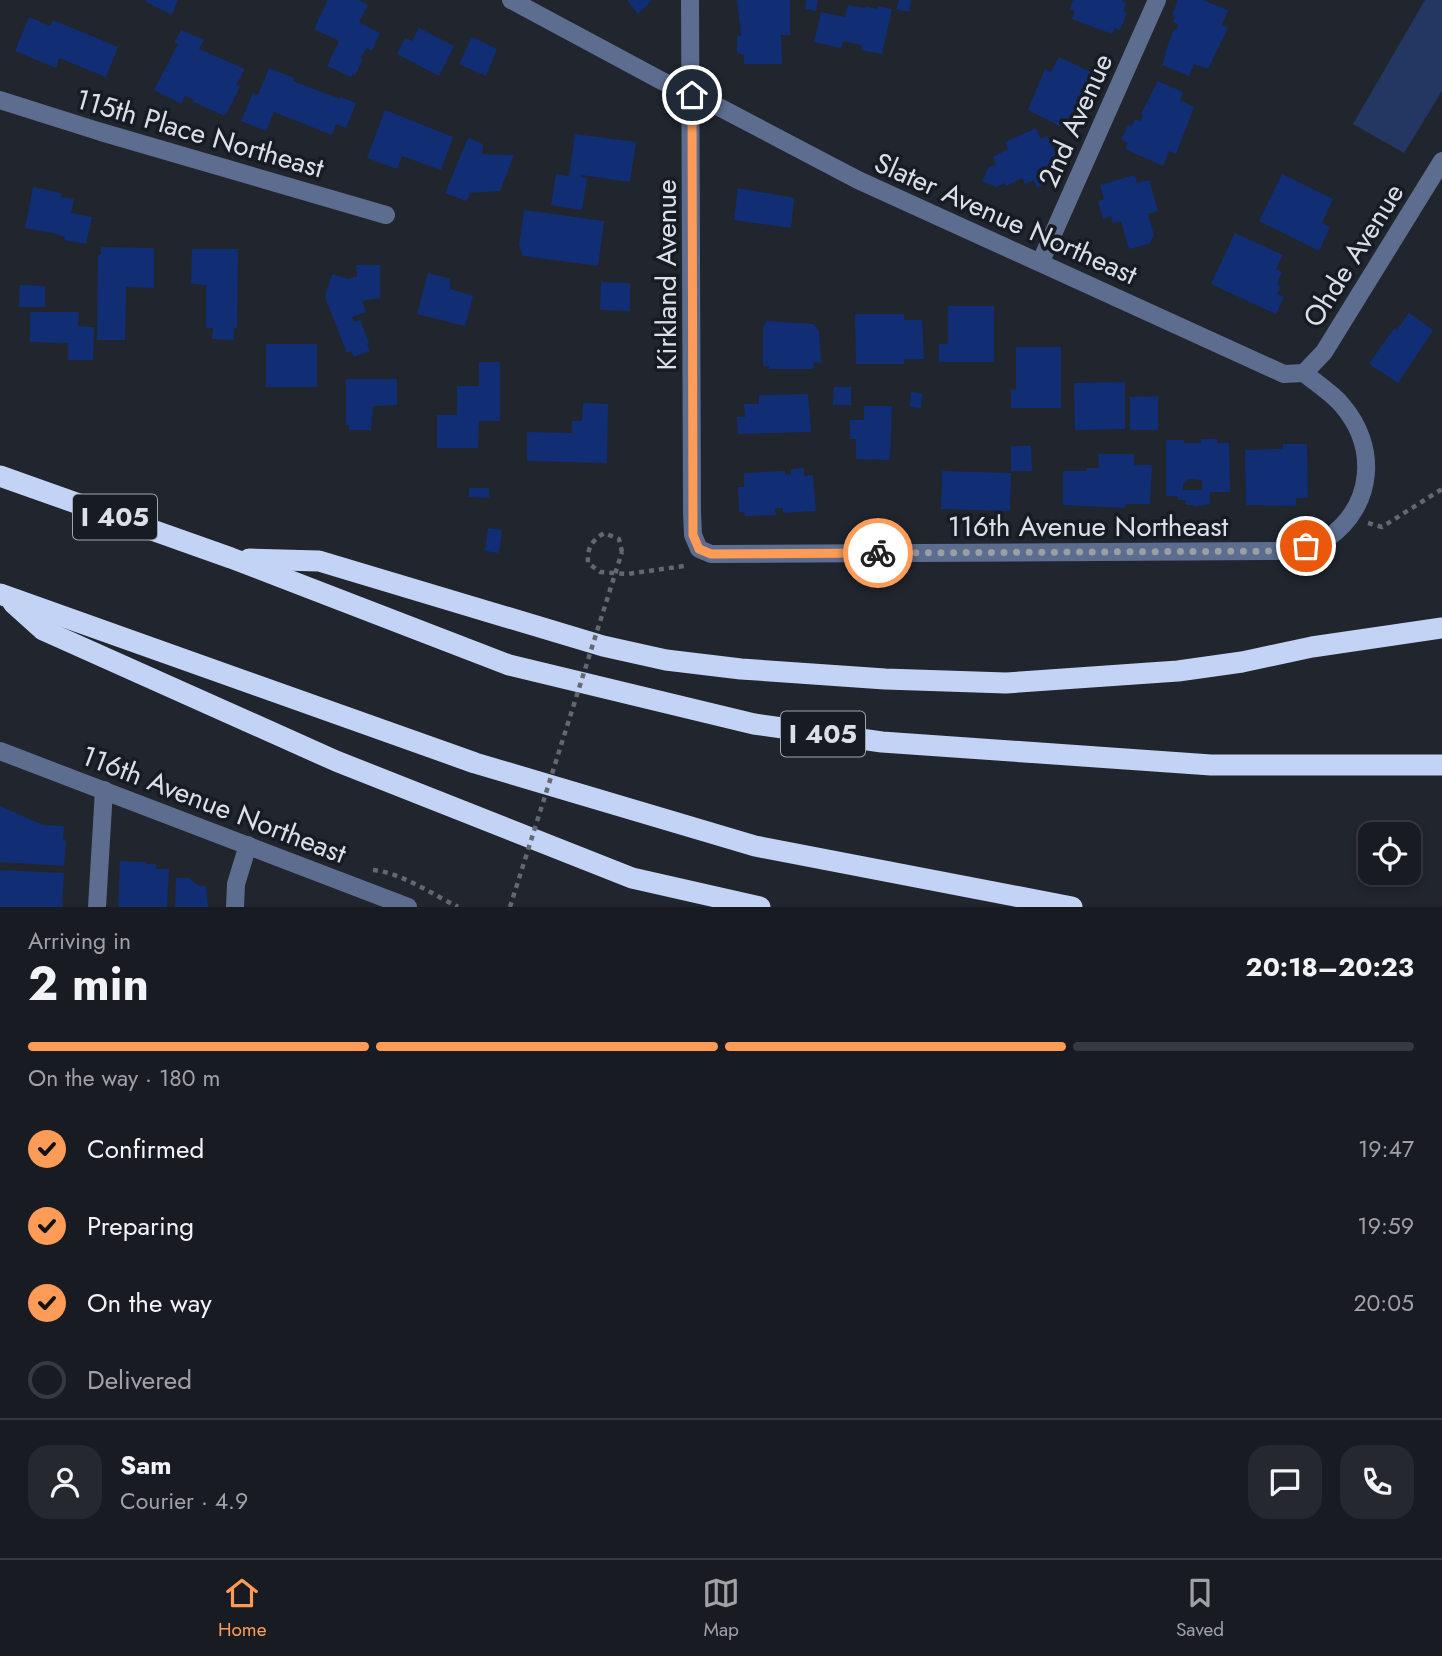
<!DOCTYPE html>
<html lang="en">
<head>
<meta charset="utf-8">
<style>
  :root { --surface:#181c22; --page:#25292f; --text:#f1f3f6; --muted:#9fa1a5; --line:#363a40; --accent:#fe9c57 }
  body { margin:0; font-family:Jost,sans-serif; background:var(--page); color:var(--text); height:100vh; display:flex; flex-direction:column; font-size:26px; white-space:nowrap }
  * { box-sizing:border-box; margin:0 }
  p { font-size:23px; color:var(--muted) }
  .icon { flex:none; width:38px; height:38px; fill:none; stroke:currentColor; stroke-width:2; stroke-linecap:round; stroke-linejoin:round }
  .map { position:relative; height:907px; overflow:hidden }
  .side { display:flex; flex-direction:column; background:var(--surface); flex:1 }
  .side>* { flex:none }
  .tools { position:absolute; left:1358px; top:822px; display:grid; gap:14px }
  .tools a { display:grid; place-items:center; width:63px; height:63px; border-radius:14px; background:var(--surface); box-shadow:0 4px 10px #0003,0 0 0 2px var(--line); font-size:35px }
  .pin { position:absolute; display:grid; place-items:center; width:60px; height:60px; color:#fff; margin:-30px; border:4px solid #fff; border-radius:50%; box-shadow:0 2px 7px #0007 }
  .courier { position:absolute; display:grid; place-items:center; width:70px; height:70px; margin:-35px; border:5px solid #fe9c57; border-radius:50%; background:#fff; color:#222; box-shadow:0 2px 9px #0007 }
  .summary em { font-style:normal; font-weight:700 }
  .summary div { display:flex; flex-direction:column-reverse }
  .summary { display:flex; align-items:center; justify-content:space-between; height:119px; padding:0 28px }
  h1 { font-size:46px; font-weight:700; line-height:52px }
  .bar { display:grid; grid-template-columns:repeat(4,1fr); gap:10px 7px; align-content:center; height:84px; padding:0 28px }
  .bar i { height:9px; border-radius:5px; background:var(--line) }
  .bar .selected { background:var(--accent) }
  .bar p { grid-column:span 4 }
  .line { display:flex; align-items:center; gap:18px; padding:0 28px; border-top:2px solid var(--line) }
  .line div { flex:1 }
  .round { display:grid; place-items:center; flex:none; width:74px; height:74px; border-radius:21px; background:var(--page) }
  ol { padding:0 28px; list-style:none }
  li { display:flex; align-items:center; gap:21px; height:77px }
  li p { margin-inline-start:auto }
  li .icon { padding:7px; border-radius:50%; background:var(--accent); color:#111; stroke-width:4 }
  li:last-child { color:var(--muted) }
  li i { width:38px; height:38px; border:4px solid var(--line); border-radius:50% }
  .dock { display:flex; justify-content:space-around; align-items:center; height:98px; border-top:2px solid var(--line); background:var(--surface); font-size:19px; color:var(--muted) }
  .dock a { display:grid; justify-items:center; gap:4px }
  .dock .selected { color:var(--accent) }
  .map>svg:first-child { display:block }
  .green { fill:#233762 }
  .building { fill:#112e75; fill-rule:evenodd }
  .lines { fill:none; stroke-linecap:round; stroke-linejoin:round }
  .path { stroke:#63676f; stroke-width:4.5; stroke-dasharray:5 5; stroke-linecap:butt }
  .minor { stroke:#5c6d8f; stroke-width:18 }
  .highway { stroke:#c2d3f5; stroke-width:21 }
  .path-bridge { stroke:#63676f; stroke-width:4.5; stroke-dasharray:5 5; stroke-linecap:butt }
  .done { stroke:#9a9fa6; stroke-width:7; stroke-dasharray:0 12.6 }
  .route { stroke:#fe9c57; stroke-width:9 }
  .labels { text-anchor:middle; stroke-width:7; stroke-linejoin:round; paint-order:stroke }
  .shield { fill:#171b24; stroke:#a1a5ac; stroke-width:2 }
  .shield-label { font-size:26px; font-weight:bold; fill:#dce0e6 }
  .street-label { font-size:28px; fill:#dce0e6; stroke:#171b24 }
</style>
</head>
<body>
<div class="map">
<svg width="1442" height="907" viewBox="0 0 1442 907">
  <rect width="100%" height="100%" fill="#20252e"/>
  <polygon class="green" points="1425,0 1442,0 1442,91 1404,153 1353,124"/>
  <g class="building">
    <polygon points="147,0 178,0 172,15 146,2"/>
    <polygon points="328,0 359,0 368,5 359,22 380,33 372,51 367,48 360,58 363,59 355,75 353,74 351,77 327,66 339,41 314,29"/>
    <polygon points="627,0 652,0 638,14"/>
    <polygon points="737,0 790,0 790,35 781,35 782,64 744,64 744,55 737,53 737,36 741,36"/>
    <polygon points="806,0 818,0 816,11 805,9"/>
    <polygon points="899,0 911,0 909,12 896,9"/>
    <polygon points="1073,0 1123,0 1122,2 1126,3 1123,11 1127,13 1120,30 1115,28 1112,34 1072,19 1075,11 1070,9"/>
    <polygon points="1178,0 1203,0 1228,10 1222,25 1228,28 1208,69 1194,64 1189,76 1162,65 1166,54 1165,53 1174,29 1176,30 1179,25 1173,22 1175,16 1172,15"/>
    <polygon points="848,5 865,8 865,6 877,9 878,6 892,9 882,54 861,50 862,45 843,41 841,48 814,42 821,12 845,17"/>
    <polygon points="29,17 50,26 53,20 118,47 106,77 59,58 56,68 15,51"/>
    <polygon points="419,28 454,46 439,76 397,54 405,38 412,41"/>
    <polygon points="181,30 204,40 199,49 245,69 236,85 240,87 225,116 193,102 194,100 185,96 181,104 154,90 178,44 174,43"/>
    <polygon points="472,37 497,49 486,76 459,64"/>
    <polygon points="1059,57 1097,75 1095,80 1101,82 1093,100 1090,98 1086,105 1083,103 1070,131 1028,110 1045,69 1051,72"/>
    <polygon points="269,68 294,78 293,81 340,99 341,97 356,103 346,128 336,124 332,135 274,112 266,131 241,121 253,93 258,95"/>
    <polygon points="1158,81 1183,92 1180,100 1194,107 1176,154 1169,151 1163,166 1125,149 1128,143 1121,140 1128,125 1132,126 1135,119 1141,121 1143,115 1141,114"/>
    <polygon points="385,110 453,137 441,170 402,156 397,169 367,158"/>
    <polygon points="1036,128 1041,139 1047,136 1063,168 1051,174 1053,180 1037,188 1034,180 1025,184 1022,178 1006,186 1005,183 996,187 982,181 988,168 996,164 993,157 1008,149 1005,142"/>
    <polygon points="575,134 636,142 630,182 581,175 581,177 587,178 582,210 551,205 556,174 569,176"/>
    <polygon points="468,138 483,144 482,154 514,155 500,191 470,193 466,201 445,193"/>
    <polygon points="1282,174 1333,199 1322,223 1330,227 1319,251 1259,221"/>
    <polygon points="1135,175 1137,183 1149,180 1158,211 1148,214 1154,235 1149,244 1129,249 1121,221 1113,223 1111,216 1103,219 1098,201 1104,199 1100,185"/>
    <polygon points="33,187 61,193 61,197 74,199 71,213 92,217 86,244 64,240 65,237 53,233 25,228"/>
    <polygon points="738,188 794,198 791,228 734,220"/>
    <polygon points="524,210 604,221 598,266 523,256 519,246"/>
    <polygon points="1235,233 1283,255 1276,269 1282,272 1277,284 1281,286 1277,294 1284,297 1276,314 1211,284"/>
    <polygon points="101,247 154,248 154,288 126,287 125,340 97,340 98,255 101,255"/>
    <polygon points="192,249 238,249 237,328 234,328 234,340 212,339 213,328 206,328 206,285 191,284"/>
    <polygon points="356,265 380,265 380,298 362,301 366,312 352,317 354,322 360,320 369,343 367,344 370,351 354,357 351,351 347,353 325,297 332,274 348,279 357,276"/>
    <polygon points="428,273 450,279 450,289 473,296 465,326 417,314"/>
    <polygon points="601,282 630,283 630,311 600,310"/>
    <polygon points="20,285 45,286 45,307 19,307"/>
    <polygon points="948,306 994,306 994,362 939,362 939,344 948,344"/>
    <polygon points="30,312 79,312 78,326 94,327 93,360 68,360 68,343 30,342"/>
    <polygon points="1409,313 1433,330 1398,383 1369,364 1394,328 1397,330"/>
    <polygon points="855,314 904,314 904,320 922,320 924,359 904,359 904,364 856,364"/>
    <polygon points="767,321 813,324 819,331 821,363 814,362 813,369 769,369 769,366 763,366 763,327"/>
    <rect x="266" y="344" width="51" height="43"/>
    <polygon points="1016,347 1061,347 1061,408 1011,408 1011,389 1016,390"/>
    <polygon points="479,362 500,362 500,421 479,421 478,448 437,448 437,415 457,415 457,386 479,386"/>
    <polygon points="346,379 397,379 397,405 373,406 371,430 349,430 349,425 346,425"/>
    <polygon points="1125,382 1125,429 1075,430 1074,383"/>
    <polygon points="834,387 851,387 851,405 833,405"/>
    <polygon points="911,392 922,393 921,408 910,407"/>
    <polygon points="808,394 811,432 738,434 737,417 745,417 744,404 759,404 759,395"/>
    <polygon points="1158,396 1158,430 1130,430 1130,397"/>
    <polygon points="583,403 608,404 607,463 527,461 527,432 572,433 572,421 582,421"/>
    <polygon points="864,406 892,406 890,460 856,459 856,439 850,439 850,420 864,420"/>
    <path d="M1201 439H1217V443H1229L1230 492H1210V504L1193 507V505H1186V500H1178V496H1166V440H1184V443H1201ZM1190 479 1202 480V490H1183V484Z"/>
    <polygon points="1283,444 1307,444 1308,498 1296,498 1296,506 1246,505 1245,450 1283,449"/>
    <polygon points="1011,446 1031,446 1032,471 1011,471"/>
    <polygon points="1098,454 1134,454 1134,465 1152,465 1150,504 1125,504 1125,508 1063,505 1063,471 1086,471 1087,468 1099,468"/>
    <polygon points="804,468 804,476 813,475 816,511 783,513 783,508 775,508 776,515 745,516 744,512 739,512 738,487 744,487 744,473 785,471 786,475 791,474 791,469"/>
    <polygon points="942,471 1011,473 1010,511 941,509"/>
    <polygon points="469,488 489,488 489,498 469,497"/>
    <polygon points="488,528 502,530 499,553 485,551"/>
    <polygon points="0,806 43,825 64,826 63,840 66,841 64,866 0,862"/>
    <polygon points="120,861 146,862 146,864 156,864 156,869 169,869 167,907 118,907"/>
    <polygon points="0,870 64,873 62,907 0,907"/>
    <polygon points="176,878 189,878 199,886 206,886 208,907 175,907"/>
  </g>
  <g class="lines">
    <g class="path">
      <polyline points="1368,523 1382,527 1442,489"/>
      <path d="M622 552 619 539 604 533C592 541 587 547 588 563L600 572 627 574 684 566 687 563"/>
      <path d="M373 870C402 873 432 894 458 907"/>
    </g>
    <g class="minor">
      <polyline points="511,0 662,81 719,107 858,180 1284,374 1304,373"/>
      <path d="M690 0 692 512 693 535 699 549 711 554 1287 551C1299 548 1317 546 1328 538 1374 505 1378 447 1342 405 1332 393 1316 383 1304 373"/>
      <polyline points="0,100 101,132 386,215"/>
      <polyline points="1041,261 1157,0"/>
      <polyline points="1304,373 1324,352 1442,161"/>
      <polyline points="0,751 408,907"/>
      <polyline points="97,907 104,790"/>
      <polyline points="235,907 236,884 248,845"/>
    </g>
    <g class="highway">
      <polyline points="0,476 231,558 509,665 754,724 882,742 1211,765 1442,765"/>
      <polyline points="249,559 319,561 603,646 666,660 741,669 885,679 1006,683 1178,671 1242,662 1312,647 1442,628"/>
      <polyline points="0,594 475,763 755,846 1072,907"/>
      <polyline points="13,603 43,630 336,761 632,878 760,907"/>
    </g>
    <polyline class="path-bridge" points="510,907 622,552"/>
  </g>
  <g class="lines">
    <polyline class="done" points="878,553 1286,551 1306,546"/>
    <polyline class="route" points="692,95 693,535 699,549 711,554 878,553"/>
  </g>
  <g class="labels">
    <g class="shield">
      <rect x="73" y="494.5" width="84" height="45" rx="5"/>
      <rect x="781" y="711.5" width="84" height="45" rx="5"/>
    </g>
    <g class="shield-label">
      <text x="115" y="526">I 405</text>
      <text x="823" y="743">I 405</text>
    </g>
    <g class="street-label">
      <text transform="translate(1075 120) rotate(-66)" y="10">2nd Avenue</text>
      <text transform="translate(200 133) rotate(16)" y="10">115th Place Northeast</text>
      <text transform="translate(1006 218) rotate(24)" y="10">Slater Avenue Northeast</text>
      <text transform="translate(1353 255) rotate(-58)" y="10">Ohde Avenue</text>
      <text transform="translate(666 275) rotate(-90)" y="10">Kirkland Avenue</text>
      <text x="1088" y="536">116th Avenue Northeast</text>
      <text transform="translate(214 804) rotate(21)" y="10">116th Avenue Northeast</text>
    </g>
  </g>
</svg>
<div class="tools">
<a><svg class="icon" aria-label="locate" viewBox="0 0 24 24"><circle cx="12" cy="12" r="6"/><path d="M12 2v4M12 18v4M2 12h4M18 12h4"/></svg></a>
</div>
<div class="pin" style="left:1306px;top:546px;background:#ea580c"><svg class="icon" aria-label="bag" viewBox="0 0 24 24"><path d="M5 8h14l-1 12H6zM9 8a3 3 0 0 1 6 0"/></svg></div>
<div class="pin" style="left:692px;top:95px;background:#1f2937"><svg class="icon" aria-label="home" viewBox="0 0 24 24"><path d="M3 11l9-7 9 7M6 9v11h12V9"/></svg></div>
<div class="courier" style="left:878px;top:553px"><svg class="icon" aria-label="bike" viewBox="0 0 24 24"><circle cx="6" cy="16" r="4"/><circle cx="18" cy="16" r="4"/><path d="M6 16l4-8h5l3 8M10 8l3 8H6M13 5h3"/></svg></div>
</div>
<section class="side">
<div class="summary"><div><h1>2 min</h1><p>Arriving in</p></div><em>20:18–20:23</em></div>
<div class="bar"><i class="selected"></i><i class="selected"></i><i class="selected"></i><i></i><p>On the way · 180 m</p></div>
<ol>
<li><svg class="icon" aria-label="check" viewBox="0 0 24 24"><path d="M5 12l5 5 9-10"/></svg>Confirmed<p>19:47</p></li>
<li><svg class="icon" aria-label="check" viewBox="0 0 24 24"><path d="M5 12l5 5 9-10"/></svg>Preparing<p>19:59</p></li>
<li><svg class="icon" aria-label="check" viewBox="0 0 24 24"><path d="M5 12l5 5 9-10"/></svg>On the way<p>20:05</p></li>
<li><i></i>Delivered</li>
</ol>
<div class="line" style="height:126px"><a class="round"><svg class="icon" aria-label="person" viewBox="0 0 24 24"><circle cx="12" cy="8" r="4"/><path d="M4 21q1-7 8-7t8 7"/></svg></a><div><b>Sam</b><p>Courier · 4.9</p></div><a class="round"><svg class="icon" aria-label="chat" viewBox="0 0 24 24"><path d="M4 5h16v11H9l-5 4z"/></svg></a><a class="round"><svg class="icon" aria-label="phone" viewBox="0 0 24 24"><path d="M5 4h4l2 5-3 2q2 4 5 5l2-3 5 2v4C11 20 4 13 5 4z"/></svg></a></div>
</section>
<nav class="dock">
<a class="selected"><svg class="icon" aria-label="home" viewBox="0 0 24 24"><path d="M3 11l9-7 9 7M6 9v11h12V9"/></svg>Home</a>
<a><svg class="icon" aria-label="map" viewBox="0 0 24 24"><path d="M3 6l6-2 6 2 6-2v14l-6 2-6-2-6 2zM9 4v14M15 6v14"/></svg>Map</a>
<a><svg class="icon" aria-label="saved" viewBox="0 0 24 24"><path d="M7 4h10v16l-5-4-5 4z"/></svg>Saved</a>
</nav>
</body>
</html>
